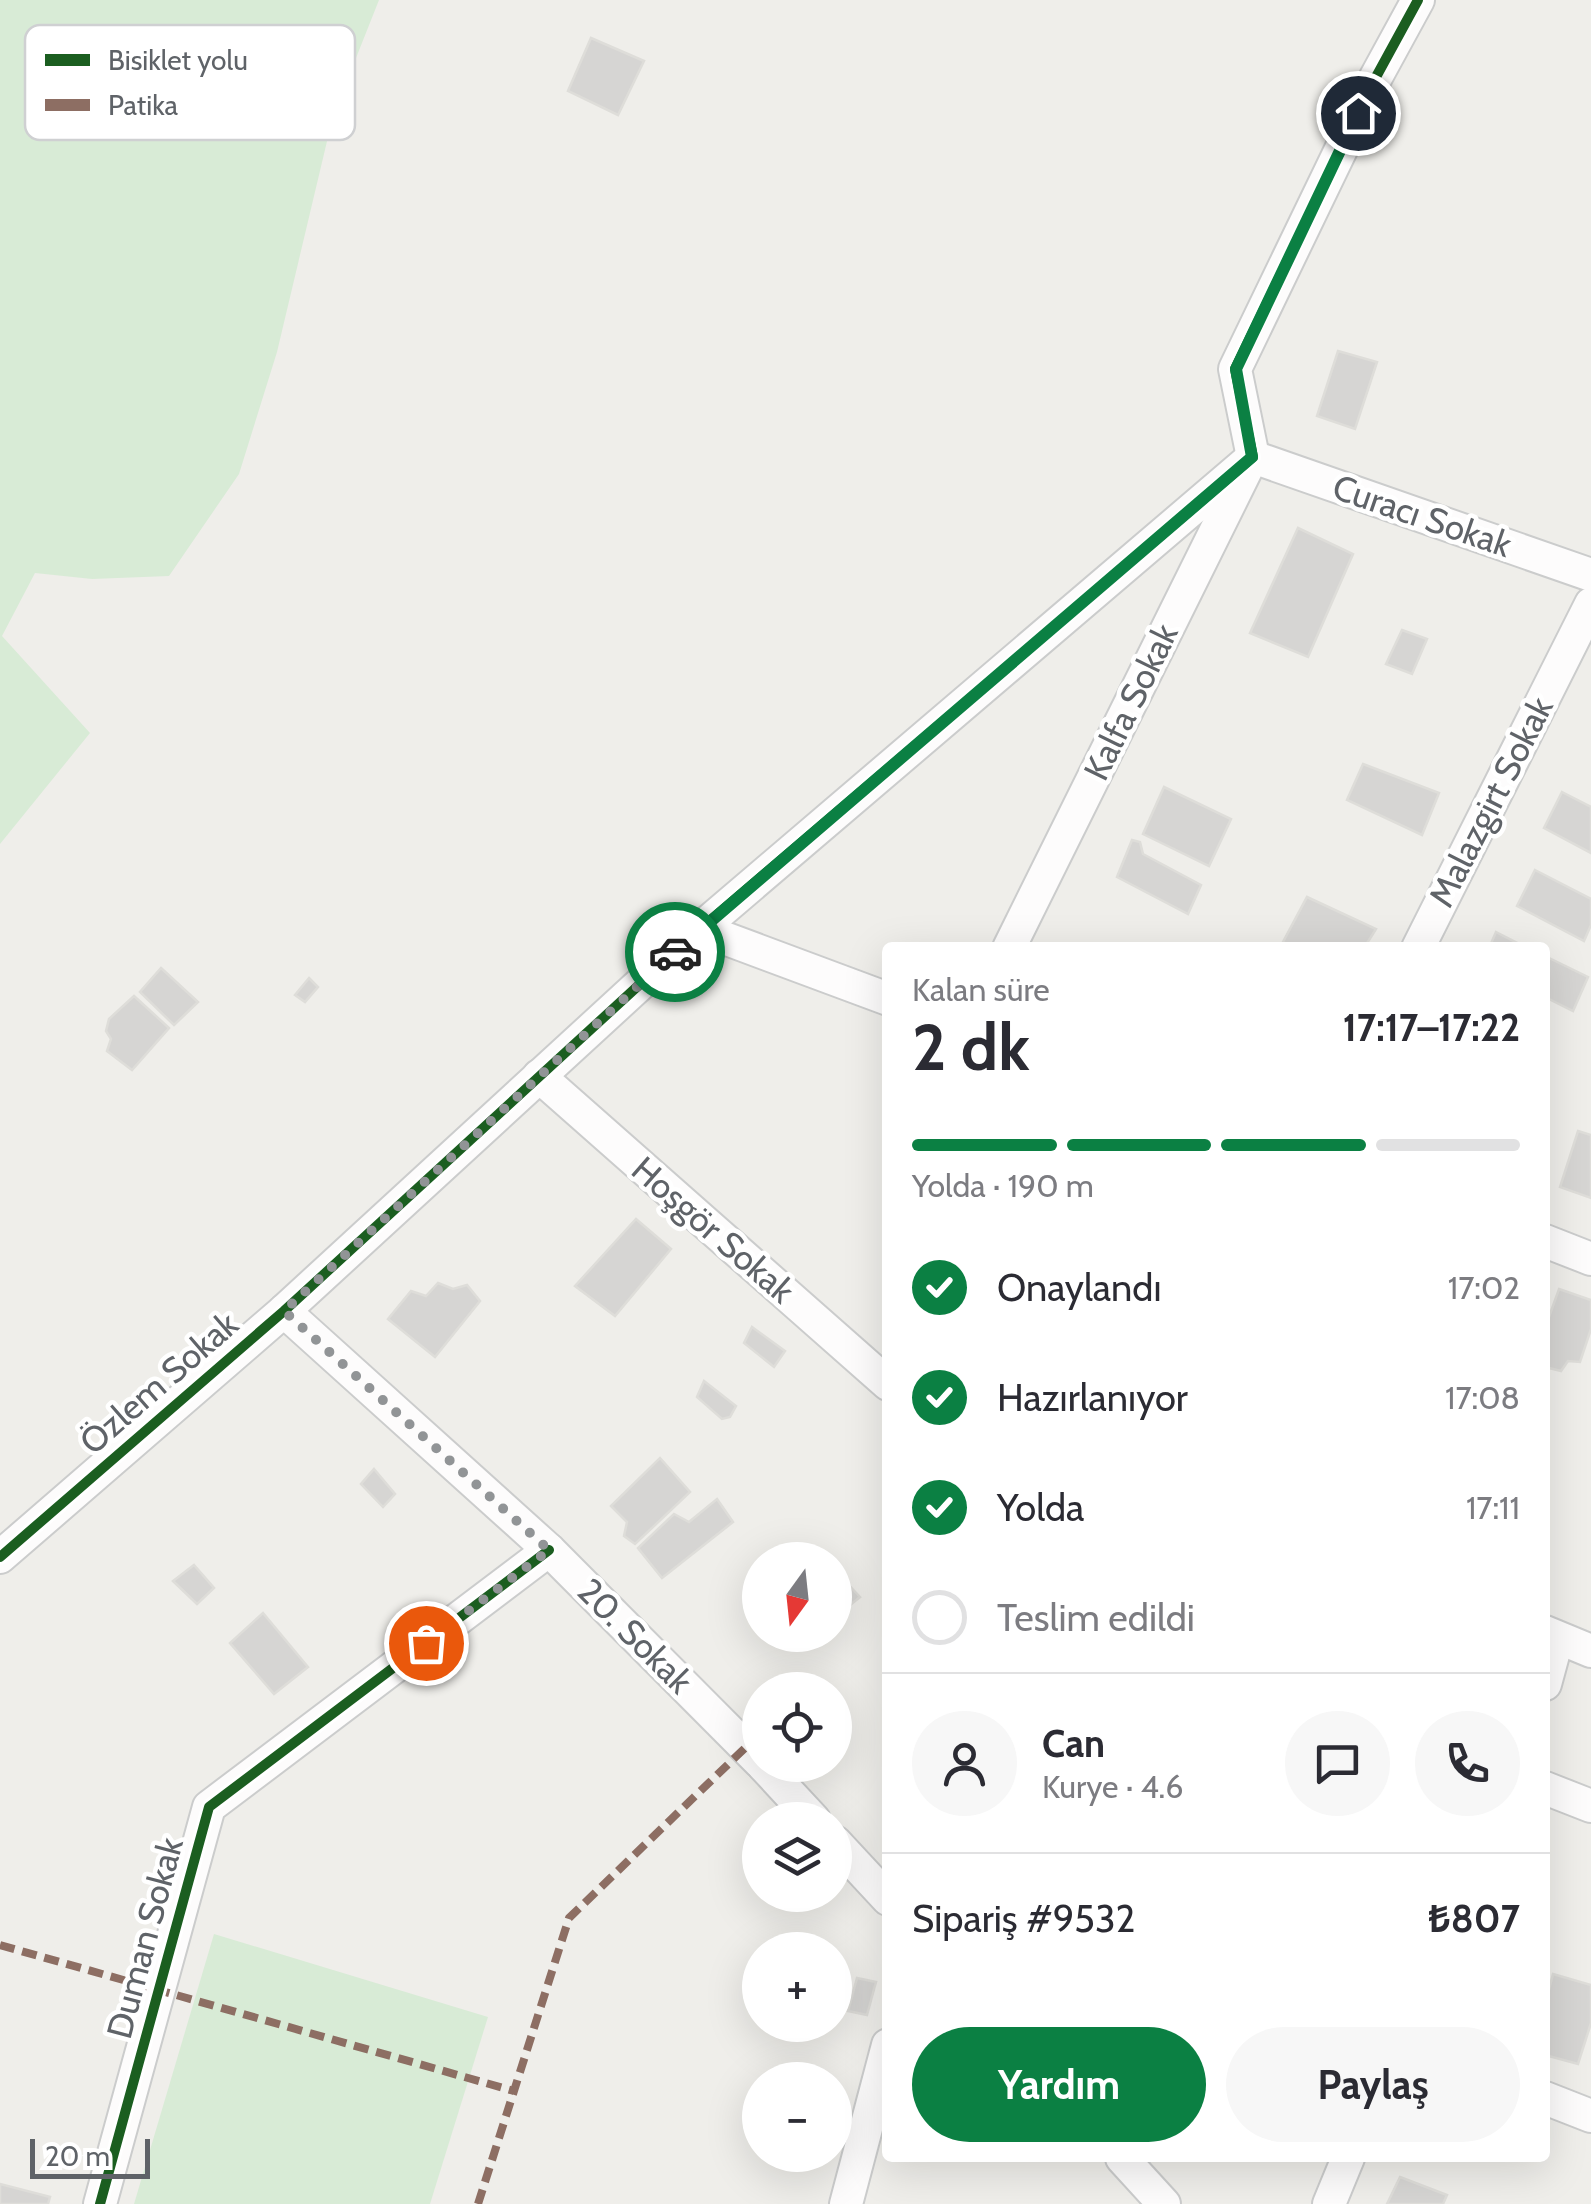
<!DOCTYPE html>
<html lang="tr">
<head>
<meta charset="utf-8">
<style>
  :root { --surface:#fff; --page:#f7f7f7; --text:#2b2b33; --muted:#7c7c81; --line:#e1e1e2; --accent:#0b8043 }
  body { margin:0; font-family:Cabin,sans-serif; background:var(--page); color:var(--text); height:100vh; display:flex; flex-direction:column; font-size:38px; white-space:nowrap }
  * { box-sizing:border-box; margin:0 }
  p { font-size:32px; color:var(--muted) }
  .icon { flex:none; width:55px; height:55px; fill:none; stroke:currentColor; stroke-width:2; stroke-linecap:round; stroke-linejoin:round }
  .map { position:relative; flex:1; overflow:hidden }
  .panel { position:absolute; left:882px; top:942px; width:668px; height:1220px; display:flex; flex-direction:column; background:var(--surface); border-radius:10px; box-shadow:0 10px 40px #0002 }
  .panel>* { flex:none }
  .needle { width:65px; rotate:195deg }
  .controls { position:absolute; left:742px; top:1542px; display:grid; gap:20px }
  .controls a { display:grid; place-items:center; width:110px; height:110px; border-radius:50%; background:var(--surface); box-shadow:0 10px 40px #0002; font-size:50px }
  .scale { position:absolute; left:30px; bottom:25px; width:120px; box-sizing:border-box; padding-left:10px; border:5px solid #5f6368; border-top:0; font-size:28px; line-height:35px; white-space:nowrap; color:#5f6368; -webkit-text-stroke:8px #fff; paint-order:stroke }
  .pin { position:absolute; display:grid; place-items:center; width:85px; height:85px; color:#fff; margin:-42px; border:5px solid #fff; border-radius:50%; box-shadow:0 2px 10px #0007 }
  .courier { position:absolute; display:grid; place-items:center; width:100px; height:100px; margin:-50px; border:8px solid #0b8043; border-radius:50%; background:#fff; color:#222; box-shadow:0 2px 12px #0007 }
  .overview em { font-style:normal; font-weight:700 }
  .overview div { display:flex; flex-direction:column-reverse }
  .overview { display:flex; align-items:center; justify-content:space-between; height:170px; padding:0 30px }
  h1 { font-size:65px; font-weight:700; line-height:75px }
  .bar { display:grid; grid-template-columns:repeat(4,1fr); gap:15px 10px; align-content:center; height:120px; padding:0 30px }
  .bar i { height:12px; border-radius:8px; background:var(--line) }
  .bar .on { background:var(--accent) }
  .bar p { grid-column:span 4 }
  .line { display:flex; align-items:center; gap:25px; padding:0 30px; border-top:2px solid var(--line) }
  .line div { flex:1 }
  .round { display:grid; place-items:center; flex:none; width:105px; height:105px; border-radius:52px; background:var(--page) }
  ol { padding:0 30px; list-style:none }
  li { display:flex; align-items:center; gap:30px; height:110px }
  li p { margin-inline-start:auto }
  li .icon { padding:10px; border-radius:50%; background:var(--accent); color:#fff; stroke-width:4 }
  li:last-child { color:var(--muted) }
  li i { width:55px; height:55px; border:5px solid var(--line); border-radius:50% }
  .primary-button { display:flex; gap:20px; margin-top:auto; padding:20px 30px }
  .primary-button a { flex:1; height:115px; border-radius:60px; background:var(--accent); color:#fff; font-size:40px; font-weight:700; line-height:115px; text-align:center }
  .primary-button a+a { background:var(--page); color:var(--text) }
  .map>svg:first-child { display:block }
  .green { fill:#d8ebd6 }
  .building { fill:#d6d5d3; stroke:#deddd9; stroke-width:2.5 }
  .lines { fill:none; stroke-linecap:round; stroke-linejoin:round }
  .minor-casing { stroke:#cbcccc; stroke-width:36 }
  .minor { stroke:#fdfcfc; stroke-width:32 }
  .quiet { stroke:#8d6e63; stroke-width:8; stroke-dasharray:15 8; stroke-linecap:butt }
  .cycleway-casing { stroke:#fff; stroke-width:16 }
  .cycleway { stroke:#1b5e20; stroke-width:10 }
  .done { stroke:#919496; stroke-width:10; stroke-dasharray:0 18 }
  .route { stroke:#0b8043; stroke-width:12 }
  .labels { text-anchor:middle; stroke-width:9; stroke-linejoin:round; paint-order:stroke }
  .street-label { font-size:35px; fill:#5f6368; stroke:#fff }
  .key { fill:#fff; stroke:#cfd0d2; stroke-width:2.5 }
  .key-label { font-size:28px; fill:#5f6368 }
</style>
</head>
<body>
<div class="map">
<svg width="1591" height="2204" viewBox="0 0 1591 2204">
  <rect width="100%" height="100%" fill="#efeeea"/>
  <g class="green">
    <polygon points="0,0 379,0 333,116 277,352 239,474 169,576 92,579 35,573 2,636 90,733 0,844"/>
    <polygon points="214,1934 488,2017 430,2204 134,2204"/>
  </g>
  <g class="building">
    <polygon points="591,38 644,61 618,115 568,91"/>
    <polygon points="1338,351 1377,362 1355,429 1317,416"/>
    <polygon points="1298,528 1353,554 1308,657 1250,633"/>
    <polygon points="1402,630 1427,639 1412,674 1386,664"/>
    <polygon points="1363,764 1439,793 1422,835 1347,800"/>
    <polygon points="1164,787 1231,819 1209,866 1143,834"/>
    <polygon points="1562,792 1591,807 1591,853 1544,828"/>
    <polygon points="1132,840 1140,842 1143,854 1201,885 1188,914 1117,877"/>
    <polygon points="1535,870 1591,899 1591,925 1584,941 1517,906"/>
    <polygon points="1307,897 1376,929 1364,948 1295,948 1283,942"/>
    <polygon points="1496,932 1527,948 1489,948"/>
    <polygon points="1545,956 1588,977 1573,1011 1545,997"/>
    <polygon points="161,968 198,1002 174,1025 140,992"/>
    <polygon points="309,978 318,987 305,1002 295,995"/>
    <polygon points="134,996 169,1028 132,1070 107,1051 111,1039 106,1031 109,1019"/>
    <polygon points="1578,1131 1591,1135 1591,1198 1560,1187"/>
    <polygon points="636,1219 671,1249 615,1316 575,1286"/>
    <polygon points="438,1283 453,1289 467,1285 480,1301 435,1357 388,1319 411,1291 426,1296"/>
    <polygon points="1559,1289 1591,1300 1591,1329 1580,1362 1568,1361 1561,1371 1545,1367 1545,1328"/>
    <polygon points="752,1327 785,1351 774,1367 744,1343"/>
    <polygon points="704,1381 736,1406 730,1417 722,1419 697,1397"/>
    <polygon points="660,1458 690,1492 635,1544 624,1536 627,1522 611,1506"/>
    <polygon points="374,1469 395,1494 383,1507 361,1484"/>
    <polygon points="717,1499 733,1522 662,1578 638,1548 674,1514 689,1522"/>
    <polygon points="194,1565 214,1588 197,1604 173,1581"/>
    <polygon points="846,1582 860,1597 839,1614 835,1611 835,1591"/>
    <polygon points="263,1613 308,1667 274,1694 230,1643"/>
    <polygon points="1553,1974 1591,1985 1591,2023 1578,2064 1545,2055 1545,2005"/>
    <polygon points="857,1978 876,1982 867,2015 848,2011"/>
    <polygon points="1400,2177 1447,2195 1443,2204 1387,2204"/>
    <polygon points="0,2184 50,2197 48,2204 0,2204"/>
  </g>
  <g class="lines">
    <defs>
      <g id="minor">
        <polyline points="1253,457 1235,369 1376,77 1418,0"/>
        <polyline points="1253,457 1591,575"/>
        <polyline points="700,929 888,999"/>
        <polyline points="1009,948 1246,470"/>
        <polyline points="1418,948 1591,604"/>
        <polyline points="539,1076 888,1384"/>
        <polyline points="1545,1241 1591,1259"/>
        <polyline points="284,1311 549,1550 760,1762"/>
        <polyline points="0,1557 284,1311 700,929 1253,457"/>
        <polyline points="1545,1632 1591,1651"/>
        <polyline points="1545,1684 1557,1640"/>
        <polyline points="763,1765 814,1820"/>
        <polyline points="1545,1788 1591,1806"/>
        <polyline points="835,1842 888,1899"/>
        <polyline points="1545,2098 1591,2116"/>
        <polyline points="1122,2158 1164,2204"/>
        <polyline points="100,2204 209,1807 549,1550"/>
        <polyline points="846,2204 888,2045"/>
        <polyline points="1329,2204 1348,2158"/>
      </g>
    </defs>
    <use href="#minor" class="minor-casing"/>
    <use href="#minor" class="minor"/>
    <g class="quiet">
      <polyline points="0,1945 514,2091"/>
      <polyline points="478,2204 569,1918 746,1747"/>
    </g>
    <defs>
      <g id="cycleway">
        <polyline points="0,1557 284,1311 700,929 1253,457 1235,369 1376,77 1418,0"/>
        <polyline points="100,2204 209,1807 549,1550"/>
      </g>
    </defs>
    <use href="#cycleway" class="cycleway-casing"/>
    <use href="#cycleway" class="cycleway"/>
  </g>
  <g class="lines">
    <polyline class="done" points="426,1643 549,1550 284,1311 675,952"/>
    <polyline class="route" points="675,952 1252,457 1236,369 1358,113"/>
  </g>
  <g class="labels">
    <g class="street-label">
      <text transform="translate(1422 516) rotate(19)" y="12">Curacı Sokak</text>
      <text transform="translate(1131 702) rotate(-64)" y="12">Kalfa Sokak</text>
      <text transform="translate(1491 802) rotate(-63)" y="12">Malazgirt Sokak</text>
      <text transform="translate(713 1230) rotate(41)" y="12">Hoşgör Sokak</text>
      <text transform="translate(159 1383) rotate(-41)" y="12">Özlem Sokak</text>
      <text transform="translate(635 1636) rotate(45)" y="12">20. Sokak</text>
      <text transform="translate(145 1938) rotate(-75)" y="12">Duman Sokak</text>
    </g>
  </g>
  <rect x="25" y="25" width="330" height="115" rx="15" class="key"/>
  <rect x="45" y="54" width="45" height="12" fill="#1b5e20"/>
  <rect x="45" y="99" width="45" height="12" fill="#8d6e63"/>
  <g class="key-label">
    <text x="108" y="70">Bisiklet yolu</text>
    <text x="108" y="115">Patika</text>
  </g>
</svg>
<div class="controls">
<a><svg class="needle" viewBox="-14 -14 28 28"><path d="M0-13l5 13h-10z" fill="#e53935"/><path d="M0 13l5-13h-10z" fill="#7c7c81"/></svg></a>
<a><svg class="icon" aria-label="locate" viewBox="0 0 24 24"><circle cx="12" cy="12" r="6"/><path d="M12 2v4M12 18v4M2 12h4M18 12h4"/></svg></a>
<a><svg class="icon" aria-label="layers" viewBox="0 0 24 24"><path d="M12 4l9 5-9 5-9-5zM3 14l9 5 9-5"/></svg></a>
<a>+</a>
<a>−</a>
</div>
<div class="scale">20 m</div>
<div class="pin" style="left:426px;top:1643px;background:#ea580c"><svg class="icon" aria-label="bag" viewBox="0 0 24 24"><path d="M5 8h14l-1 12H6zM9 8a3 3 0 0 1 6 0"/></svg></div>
<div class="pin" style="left:1358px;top:113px;background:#1f2937"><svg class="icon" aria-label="home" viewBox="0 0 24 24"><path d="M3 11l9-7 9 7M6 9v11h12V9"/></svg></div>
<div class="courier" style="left:675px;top:952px"><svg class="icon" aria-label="car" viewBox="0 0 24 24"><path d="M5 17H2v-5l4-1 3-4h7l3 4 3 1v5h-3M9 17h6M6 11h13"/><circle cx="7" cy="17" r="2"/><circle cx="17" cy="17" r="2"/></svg></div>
<section class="panel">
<div class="overview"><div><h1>2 dk</h1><p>Kalan süre</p></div><em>17:17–17:22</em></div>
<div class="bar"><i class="on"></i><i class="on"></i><i class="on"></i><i></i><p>Yolda · 190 m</p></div>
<ol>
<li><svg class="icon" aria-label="check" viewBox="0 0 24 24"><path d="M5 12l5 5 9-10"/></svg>Onaylandı<p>17:02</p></li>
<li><svg class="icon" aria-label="check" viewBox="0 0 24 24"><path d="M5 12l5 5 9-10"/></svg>Hazırlanıyor<p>17:08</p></li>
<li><svg class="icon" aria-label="check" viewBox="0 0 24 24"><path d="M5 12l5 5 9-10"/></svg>Yolda<p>17:11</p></li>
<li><i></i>Teslim edildi</li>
</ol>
<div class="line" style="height:180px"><a class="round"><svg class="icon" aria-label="person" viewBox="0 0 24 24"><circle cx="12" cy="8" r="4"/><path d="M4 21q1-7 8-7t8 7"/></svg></a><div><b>Can</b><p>Kurye · 4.6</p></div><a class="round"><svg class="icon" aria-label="chat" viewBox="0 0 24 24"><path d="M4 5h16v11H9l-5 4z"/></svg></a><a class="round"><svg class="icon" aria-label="phone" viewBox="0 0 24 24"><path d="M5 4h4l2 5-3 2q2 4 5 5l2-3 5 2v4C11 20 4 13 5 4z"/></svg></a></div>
<div class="line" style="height:130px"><div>Sipariş #9532</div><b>₺807</b></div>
<div class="primary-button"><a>Yardım</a><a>Paylaş</a></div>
</section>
</div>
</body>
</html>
